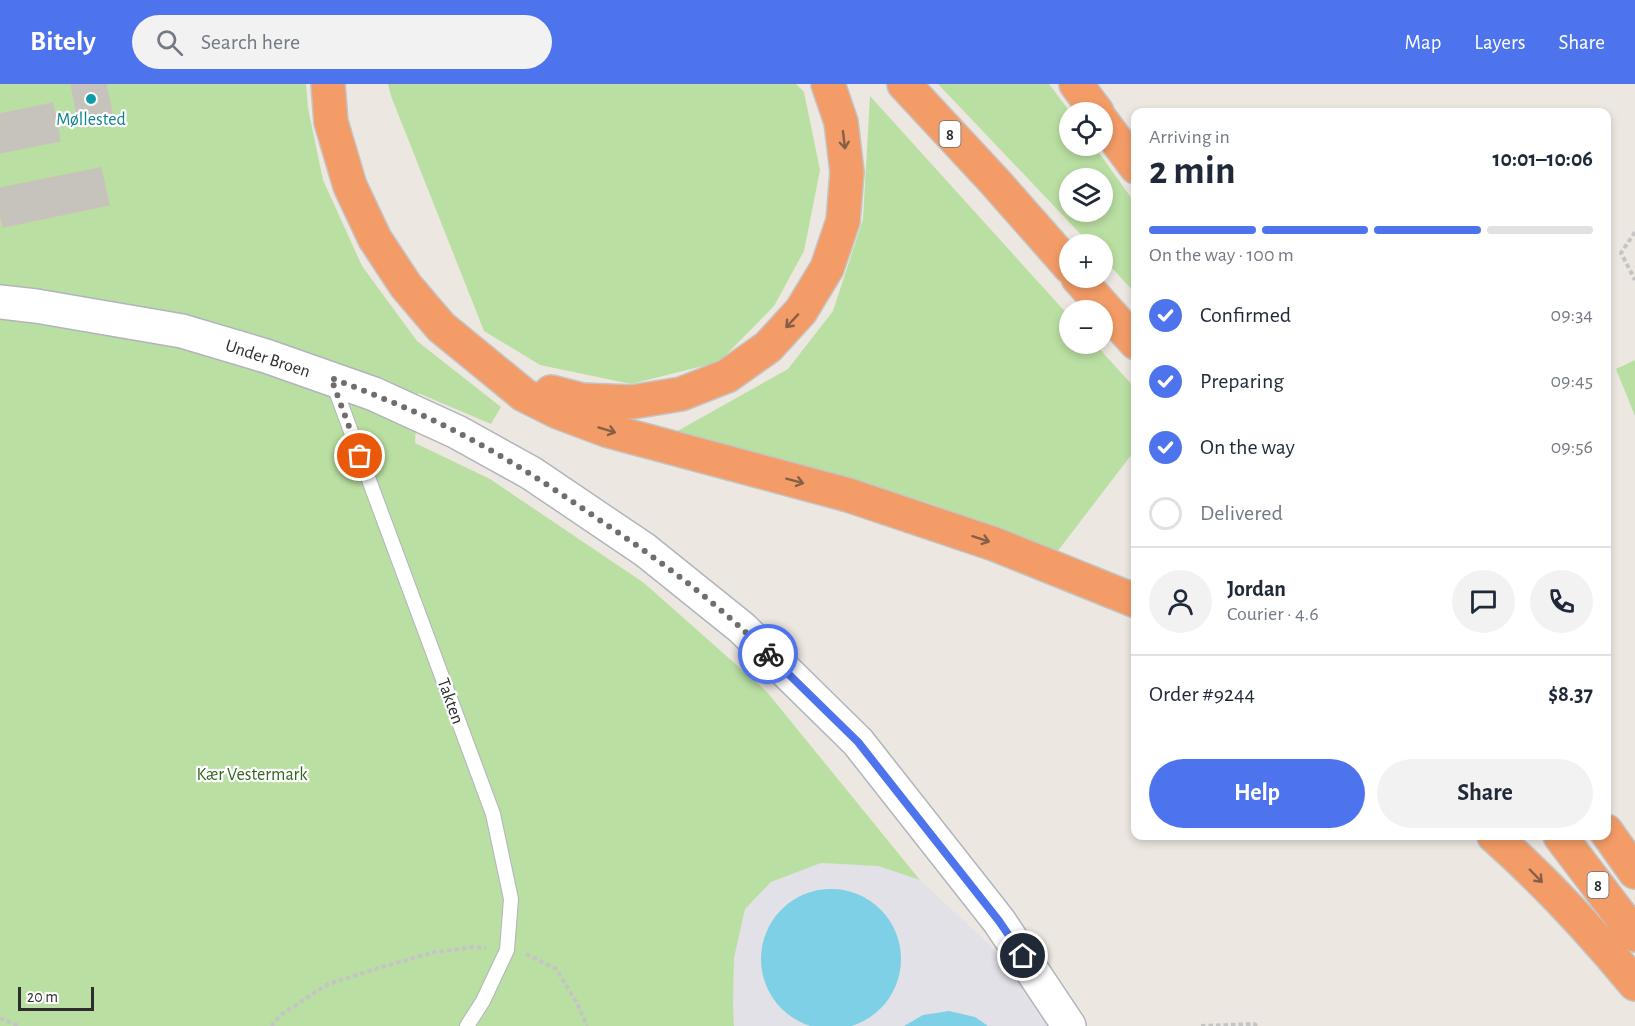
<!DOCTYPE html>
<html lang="en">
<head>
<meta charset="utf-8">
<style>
  :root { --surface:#fff; --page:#f2f2f3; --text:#1f2937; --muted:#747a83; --line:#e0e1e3; --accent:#4e74ed }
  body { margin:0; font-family:"Alegreya Sans",sans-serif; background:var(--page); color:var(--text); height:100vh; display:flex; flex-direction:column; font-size:22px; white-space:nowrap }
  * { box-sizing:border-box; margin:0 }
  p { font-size:20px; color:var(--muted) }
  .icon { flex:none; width:33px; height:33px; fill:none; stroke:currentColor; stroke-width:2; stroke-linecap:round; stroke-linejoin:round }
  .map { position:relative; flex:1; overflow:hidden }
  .details { position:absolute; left:1131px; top:24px; width:480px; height:732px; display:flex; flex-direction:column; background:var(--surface); border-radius:12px; box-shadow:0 3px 9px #0003 }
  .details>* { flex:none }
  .buttons { position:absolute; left:1059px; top:18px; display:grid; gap:12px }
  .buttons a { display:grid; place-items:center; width:54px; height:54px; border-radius:50%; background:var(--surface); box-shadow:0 3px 9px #0003; font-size:30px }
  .scale { position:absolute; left:18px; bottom:15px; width:76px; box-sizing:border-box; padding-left:6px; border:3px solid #2d2d2d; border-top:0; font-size:16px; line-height:21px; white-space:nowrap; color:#2d2d2d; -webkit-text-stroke:4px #fff; paint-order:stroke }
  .pin { position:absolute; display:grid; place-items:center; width:51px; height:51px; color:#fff; margin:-26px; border:3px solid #fff; border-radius:50%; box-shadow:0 2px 6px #0007 }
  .courier { position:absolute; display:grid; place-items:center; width:60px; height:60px; margin:-30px; border:4px solid #4e74ed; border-radius:50%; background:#fff; color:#222; box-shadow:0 2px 8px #0007 }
  .overview em { font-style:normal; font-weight:700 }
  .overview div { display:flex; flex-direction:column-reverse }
  .overview { display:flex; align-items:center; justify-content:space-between; height:102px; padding:0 18px }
  h1 { font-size:39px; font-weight:700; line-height:45px }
  .bar { display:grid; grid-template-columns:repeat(4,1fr); gap:9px 6px; align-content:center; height:72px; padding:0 18px }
  .bar i { height:8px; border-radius:4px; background:var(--line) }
  .bar .current { background:var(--accent) }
  .bar p { grid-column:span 4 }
  .line { display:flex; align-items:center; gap:15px; padding:0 18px; border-top:2px solid var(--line) }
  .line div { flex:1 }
  .round { display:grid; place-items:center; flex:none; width:63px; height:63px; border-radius:32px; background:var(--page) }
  ol { padding:0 18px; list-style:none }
  li { display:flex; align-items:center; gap:18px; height:66px }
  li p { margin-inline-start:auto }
  li .icon { padding:6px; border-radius:50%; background:var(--accent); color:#fff; stroke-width:4 }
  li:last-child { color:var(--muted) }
  li i { width:33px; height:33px; border:3px solid var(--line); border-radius:50% }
  .cta { display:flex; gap:12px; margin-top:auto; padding:12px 18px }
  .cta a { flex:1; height:69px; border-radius:36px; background:var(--accent); color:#fff; font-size:24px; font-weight:700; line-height:69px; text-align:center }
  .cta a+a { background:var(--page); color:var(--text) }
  header { display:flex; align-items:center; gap:36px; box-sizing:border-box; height:84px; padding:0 30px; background:var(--accent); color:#fff }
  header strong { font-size:28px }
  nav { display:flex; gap:33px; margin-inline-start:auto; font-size:21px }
  .search { width:420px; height:54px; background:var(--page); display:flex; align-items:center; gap:15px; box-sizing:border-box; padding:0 21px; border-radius:33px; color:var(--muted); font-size:22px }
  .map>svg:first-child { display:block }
  .industrial { fill:#e2e1e7 }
  .green { fill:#badfa2; fill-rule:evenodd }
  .water { fill:#7dd0e6 }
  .building { fill:#c6c2bc; stroke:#c9c3ba; stroke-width:1.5 }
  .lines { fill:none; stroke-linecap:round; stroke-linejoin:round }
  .lane-casing { stroke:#b1b4bc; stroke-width:16 }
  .secondary-casing { stroke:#b1b4bc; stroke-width:36 }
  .highway-casing { stroke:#c4c4c4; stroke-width:36 }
  .path { stroke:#c4c4c4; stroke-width:4; stroke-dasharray:4.5 3; stroke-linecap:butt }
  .lane { stroke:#fff; stroke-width:14 }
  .secondary { stroke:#fff; stroke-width:33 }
  .highway { stroke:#f39c67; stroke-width:33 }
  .oneway { stroke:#865f47 }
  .done { stroke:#706e6c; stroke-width:6; stroke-dasharray:0 10.8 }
  .route { stroke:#4e74ed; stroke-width:8 }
  .culture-dot { fill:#0f9aa8; stroke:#fff; stroke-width:2 }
  .labels { text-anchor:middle; stroke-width:4.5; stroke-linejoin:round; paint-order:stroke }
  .shield { fill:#fff; stroke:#6c6c6c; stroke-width:1.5 }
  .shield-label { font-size:16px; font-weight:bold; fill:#2d2d2d }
  .culture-label { font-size:18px; fill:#0d838f; stroke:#fff }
  .street-label { font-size:18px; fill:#2d2d2d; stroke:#fff }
  .park-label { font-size:18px; fill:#336621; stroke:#fff }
</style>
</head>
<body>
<header>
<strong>Bitely</strong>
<div class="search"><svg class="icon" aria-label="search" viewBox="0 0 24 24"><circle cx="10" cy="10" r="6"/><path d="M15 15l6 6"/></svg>Search here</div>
<nav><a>Map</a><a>Layers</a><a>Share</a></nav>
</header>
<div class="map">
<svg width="1635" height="942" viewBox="0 0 1635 942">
  <rect width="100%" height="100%" fill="#ede7e1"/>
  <polygon class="industrial" points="821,779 878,782 920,796 988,859 1058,942 734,942 733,922 734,874 745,825 771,798"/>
  <g class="green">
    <polygon points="0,0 306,0 308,24 323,96 362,182 417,257 501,323 491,340 418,309 415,359 490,395 644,499 767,608 920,796 878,782 821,779 771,798 745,825 734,874 733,922 734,942 0,942"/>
    <polygon points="388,0 796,0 804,8 820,86 804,167 774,222 719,278 631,300 540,281 484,247 391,12"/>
    <path d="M938 0H1049L1070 28V62H1094L1135 119V209L1103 174 1102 160H1090ZM1102 94V128H1070V94Z"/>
    <polygon points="870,12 1069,232 1070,260 1095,260 1135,304 1135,366 1057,468 932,420 839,392 674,349 788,285 833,227 863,135"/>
    <polygon points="1635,276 1635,332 1616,285"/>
  </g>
  <g class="water">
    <circle cx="831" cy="875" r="70"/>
    <polygon points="949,927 975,933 988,942 904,942 923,931"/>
  </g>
  <g class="building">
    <polygon points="71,0 106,0 112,29 78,36"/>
    <polygon points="53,19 60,57 0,69 0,30"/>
    <polygon points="101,84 109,121 3,143 0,130 0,104"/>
  </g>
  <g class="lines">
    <defs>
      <polyline id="lane" points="333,299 493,730 511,815 507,866 483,917 467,942"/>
      <polyline id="secondary" points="0,218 36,222 182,247 266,272 374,310 457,348 531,389 645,466 742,544 858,658 999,837 1069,942"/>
      <g id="highway">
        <polyline points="328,0 331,38 350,102 375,155 406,202 441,243 524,311 558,328 606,346 848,411 994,460 1136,517"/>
        <polyline points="904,0 996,99 1070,183"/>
        <polyline points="1076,0 1097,28"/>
        <polyline points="1102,37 1136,83"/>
        <polyline points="1078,194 1136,259"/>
        <polyline points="551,308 582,316 632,318 681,310 727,292 768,263 801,227 827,184 843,137 847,88 841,38 828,0"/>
        <polyline points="1606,747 1635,788"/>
        <path d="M1494 752C1545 797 1592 848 1635 900"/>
        <polyline points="1560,752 1635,851"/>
      </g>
    </defs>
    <use href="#lane" class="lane-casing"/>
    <use href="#secondary" class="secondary-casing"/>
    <use href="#highway" class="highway-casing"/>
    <g class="path">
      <polyline points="1635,148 1621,169 1635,196"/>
      <polyline points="526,870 556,885 577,919 587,942"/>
      <polyline points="0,934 19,942"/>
      <polyline points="271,942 282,930 328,900 382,883 435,868 474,863 486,864"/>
      <polyline points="1201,942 1254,940 1257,942"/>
    </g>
    <use href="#lane" class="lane"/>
    <use href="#secondary" class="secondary"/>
    <use href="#highway" class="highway"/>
  </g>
  <defs><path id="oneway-shaft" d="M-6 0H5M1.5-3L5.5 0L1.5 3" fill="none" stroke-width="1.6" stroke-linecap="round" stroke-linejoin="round" transform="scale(1.5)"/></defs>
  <g class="oneway">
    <use href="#oneway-shaft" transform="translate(844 56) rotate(83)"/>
    <use href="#oneway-shaft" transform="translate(792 237) rotate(133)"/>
    <use href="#oneway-shaft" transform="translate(607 346) rotate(17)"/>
    <use href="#oneway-shaft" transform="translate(795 397) rotate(15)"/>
    <use href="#oneway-shaft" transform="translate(981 455) rotate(18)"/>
    <use href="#oneway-shaft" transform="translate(1536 792) rotate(46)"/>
  </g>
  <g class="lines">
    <path class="done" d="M360 372 331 294C373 310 416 327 457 348 508 374 556 406 604 439 662 478 719 520 768 570"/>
    <polyline class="route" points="768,570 858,658 999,837 1023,872"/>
  </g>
  <circle class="culture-dot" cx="91" cy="15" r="6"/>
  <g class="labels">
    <g class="shield">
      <rect x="939.5" y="37" width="21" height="26" rx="4.5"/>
      <rect x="1587.5" y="788" width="21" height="26" rx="4.5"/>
    </g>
    <g class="shield-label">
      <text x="950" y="56">8</text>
      <text x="1598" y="807">8</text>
    </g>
    <g class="culture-label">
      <text x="91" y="41">Møllested</text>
    </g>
    <g class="street-label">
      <text transform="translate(268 274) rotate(18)" y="6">Under Broen</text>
      <text transform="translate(451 617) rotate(70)" y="6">Takten</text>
    </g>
    <g class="park-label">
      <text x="252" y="696">Kær Vestermark</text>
    </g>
  </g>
</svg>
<div class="buttons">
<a><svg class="icon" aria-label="locate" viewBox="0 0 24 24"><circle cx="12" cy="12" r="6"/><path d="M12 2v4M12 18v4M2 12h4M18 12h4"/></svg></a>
<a><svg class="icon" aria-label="layers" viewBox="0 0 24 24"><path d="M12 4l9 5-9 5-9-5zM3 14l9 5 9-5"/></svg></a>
<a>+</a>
<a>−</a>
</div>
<div class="scale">20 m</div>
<div class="pin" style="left:360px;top:372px;background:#ea580c"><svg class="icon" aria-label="bag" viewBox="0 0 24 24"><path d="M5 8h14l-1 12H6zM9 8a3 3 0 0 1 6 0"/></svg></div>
<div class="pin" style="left:1023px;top:872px;background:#1f2937"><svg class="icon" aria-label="home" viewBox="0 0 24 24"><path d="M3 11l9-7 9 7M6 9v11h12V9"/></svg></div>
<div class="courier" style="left:768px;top:570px"><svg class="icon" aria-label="bike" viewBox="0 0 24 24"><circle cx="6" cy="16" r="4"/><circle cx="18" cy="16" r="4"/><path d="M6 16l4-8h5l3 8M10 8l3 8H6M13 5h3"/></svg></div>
<section class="details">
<div class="overview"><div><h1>2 min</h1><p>Arriving in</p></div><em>10:01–10:06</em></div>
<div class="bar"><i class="current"></i><i class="current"></i><i class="current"></i><i></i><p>On the way · 100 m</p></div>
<ol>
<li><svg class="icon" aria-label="check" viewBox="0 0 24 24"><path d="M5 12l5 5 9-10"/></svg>Confirmed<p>09:34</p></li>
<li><svg class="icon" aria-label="check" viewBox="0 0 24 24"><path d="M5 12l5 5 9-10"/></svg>Preparing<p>09:45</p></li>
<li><svg class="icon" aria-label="check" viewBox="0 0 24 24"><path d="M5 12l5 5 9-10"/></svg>On the way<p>09:56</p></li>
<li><i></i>Delivered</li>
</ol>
<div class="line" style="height:108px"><a class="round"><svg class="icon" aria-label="person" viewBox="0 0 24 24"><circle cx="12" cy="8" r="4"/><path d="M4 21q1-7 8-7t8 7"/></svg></a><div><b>Jordan</b><p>Courier · 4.6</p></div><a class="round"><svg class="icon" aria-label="chat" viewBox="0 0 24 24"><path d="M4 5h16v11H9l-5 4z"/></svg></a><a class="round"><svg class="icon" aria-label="phone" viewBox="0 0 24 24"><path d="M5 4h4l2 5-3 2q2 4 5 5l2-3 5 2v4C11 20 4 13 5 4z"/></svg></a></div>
<div class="line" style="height:78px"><div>Order #9244</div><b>$8.37</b></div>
<div class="cta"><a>Help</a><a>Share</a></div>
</section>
</div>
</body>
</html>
